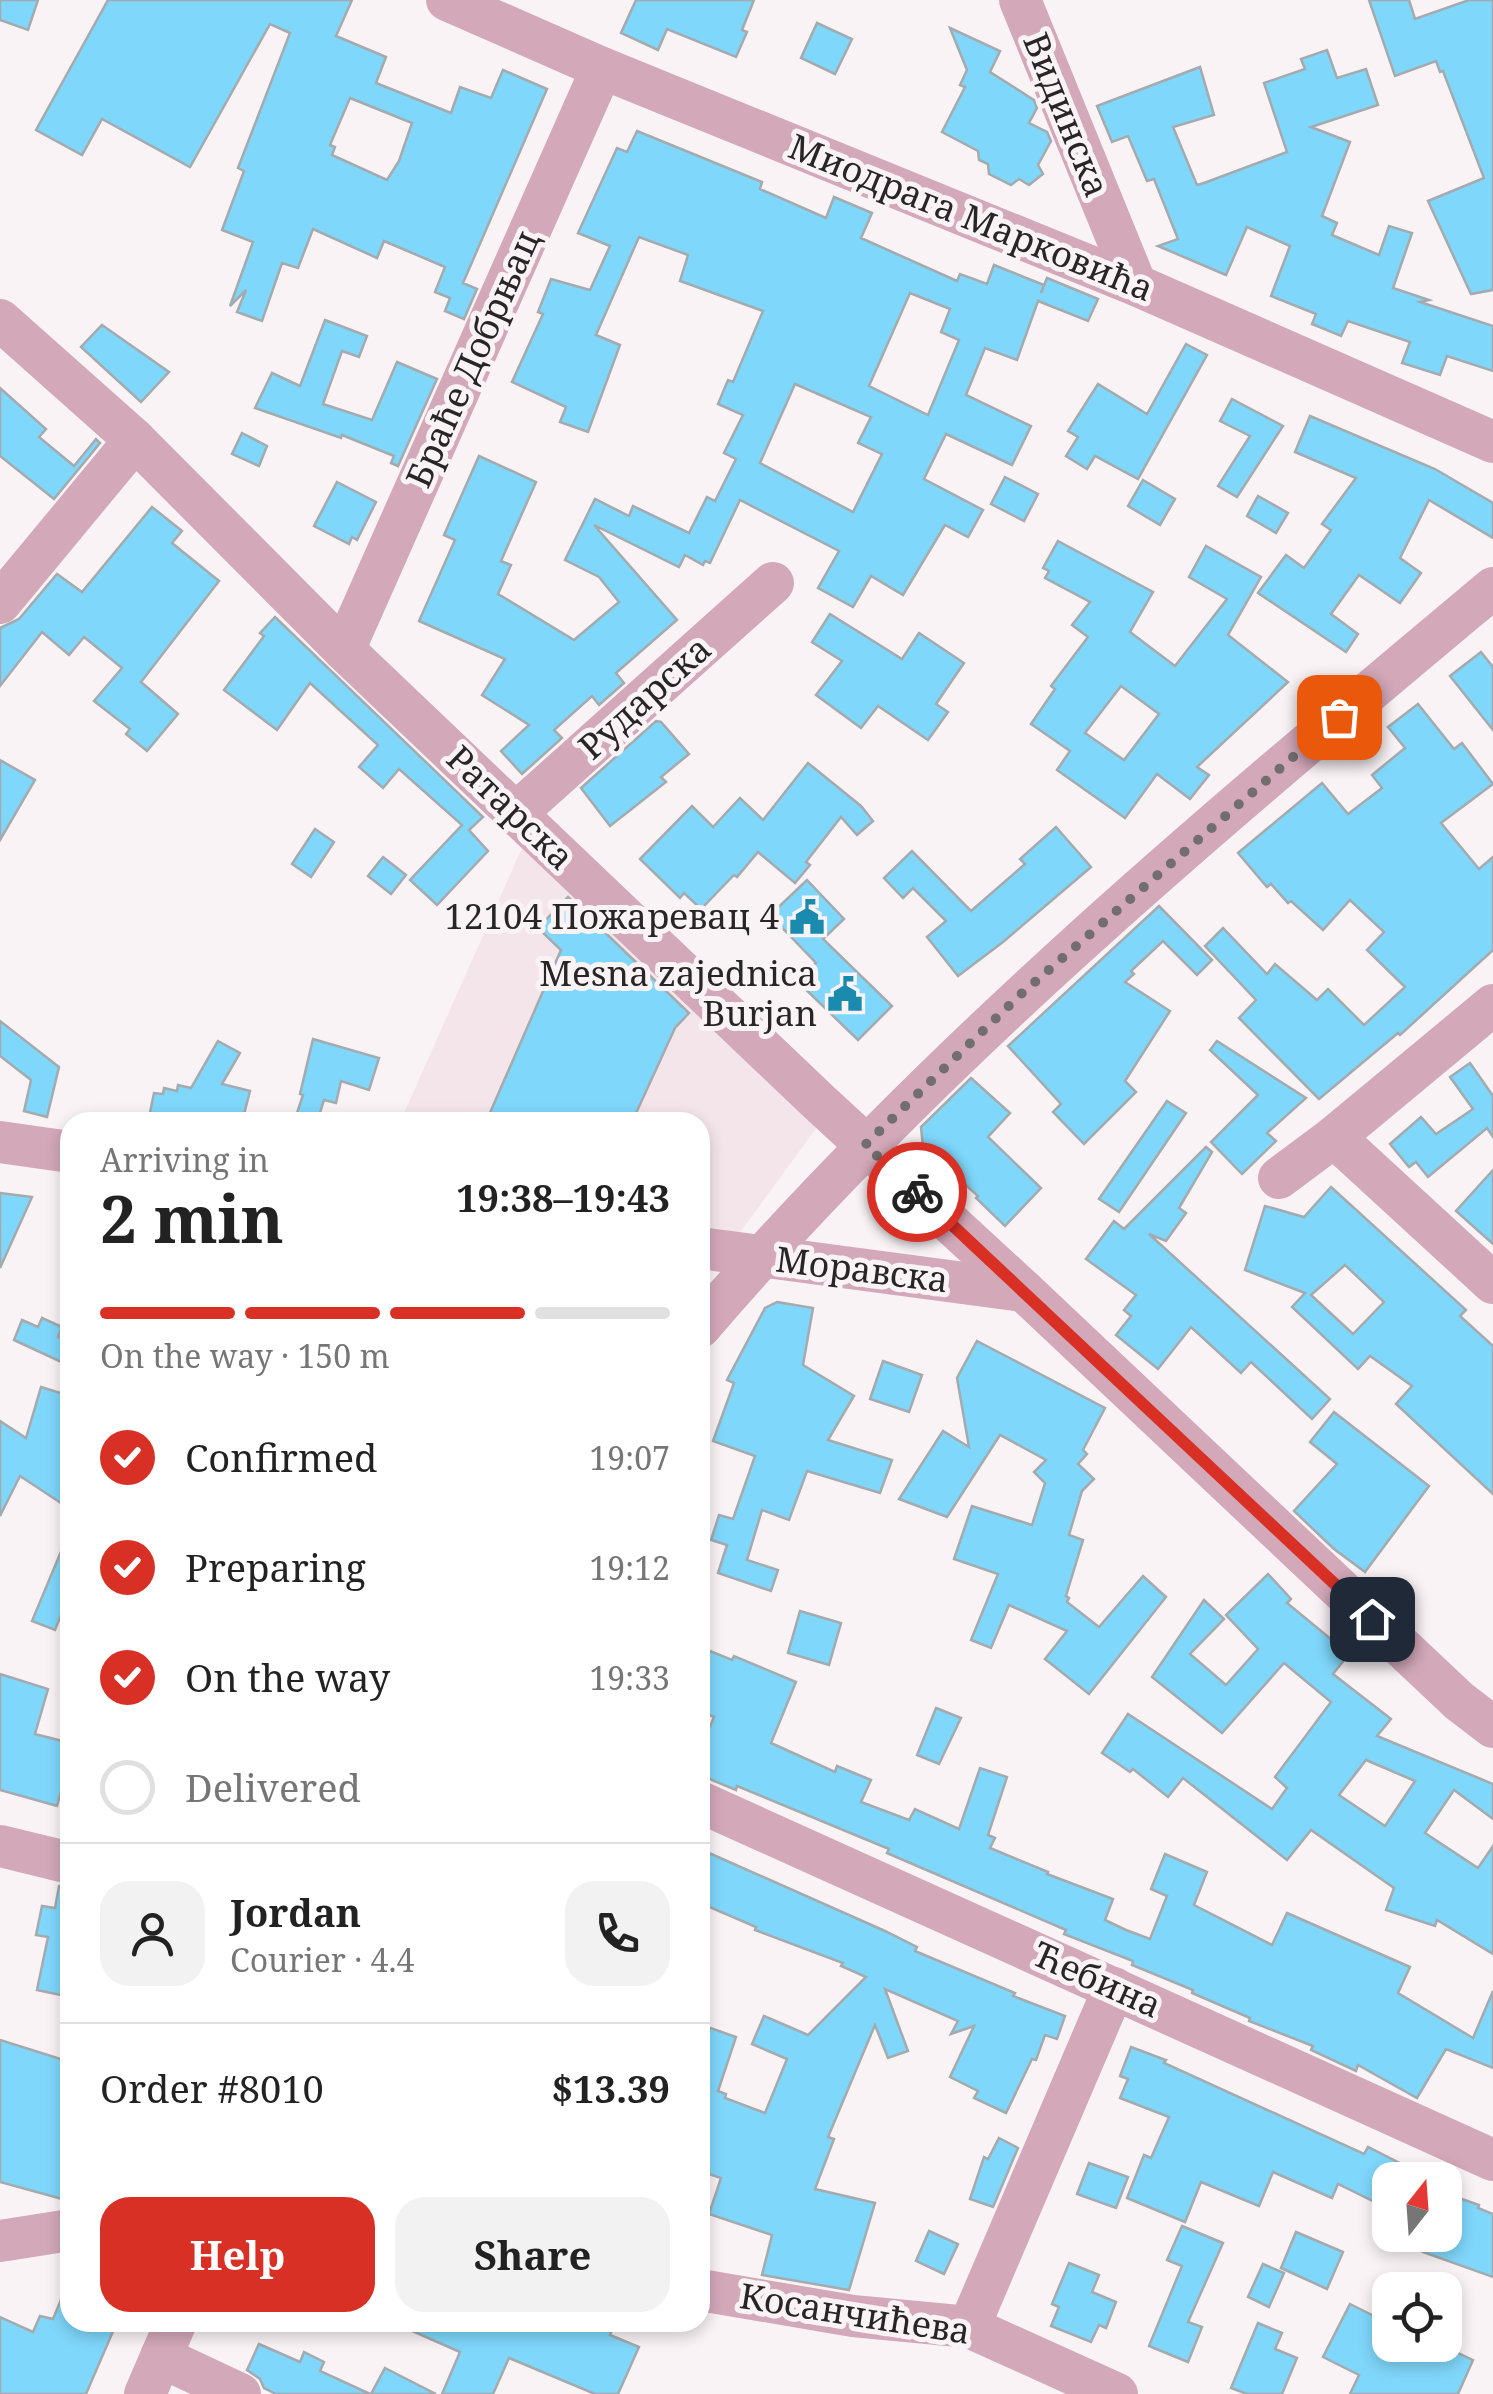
<!DOCTYPE html>
<html lang="en">
<head>
<meta charset="utf-8">
<style>
  :root { --surface:#fff; --page:#f2f2f2; --text:#222; --muted:#767676; --line:#e0e0e0; --accent:#d93025 }
  body { margin:0; font-family:"Noto Serif",serif; background:var(--page); color:var(--text); height:100vh; display:flex; flex-direction:column; font-size:38px; white-space:nowrap }
  * { box-sizing:border-box; margin:0 }
  p { font-size:32px; color:var(--muted) }
  .icon { flex:none; width:55px; height:55px; fill:none; stroke:currentColor; stroke-width:2; stroke-linecap:round; stroke-linejoin:round }
  .map { position:relative; flex:1; overflow:hidden }
  .details { position:absolute; left:60px; top:1112px; width:650px; height:1220px; display:flex; flex-direction:column; background:var(--surface); border-radius:30px; box-shadow:0 5px 15px #0003 }
  .details>* { flex:none }
  .needle { width:65px; rotate:17deg }
  .fabs { position:absolute; left:1372px; top:2162px; display:grid; gap:20px }
  .fabs a { display:grid; place-items:center; width:90px; height:90px; border-radius:20px; background:var(--surface); box-shadow:0 5px 15px #0003; font-size:50px }
  .pin { position:absolute; display:grid; place-items:center; width:85px; height:85px; color:#fff; margin:-42px; border-radius:20px; box-shadow:0 5px 15px #0006 }
  .courier { position:absolute; display:grid; place-items:center; width:100px; height:100px; margin:-50px; border:8px solid #d93025; border-radius:50%; background:#fff; color:#222; box-shadow:0 2px 12px #0007 }
  .summary em { font-style:normal; font-weight:700 }
  .summary div { display:flex; flex-direction:column-reverse }
  .summary { display:flex; align-items:center; justify-content:space-between; height:170px; padding:0 40px }
  h1 { font-size:65px; font-weight:700; line-height:75px }
  .bar { display:grid; grid-template-columns:repeat(4,1fr); gap:15px 10px; align-content:center; height:120px; padding:0 40px }
  .bar i { height:12px; border-radius:8px; background:var(--line) }
  .bar .current { background:var(--accent) }
  .bar p { grid-column:span 4 }
  .line { display:flex; align-items:center; gap:25px; padding:0 40px; border-top:2px solid var(--line) }
  .line div { flex:1 }
  .round { display:grid; place-items:center; flex:none; width:105px; height:105px; border-radius:30px; background:var(--page) }
  ol { padding:0 40px; list-style:none }
  li { display:flex; align-items:center; gap:30px; height:110px }
  li p { margin-inline-start:auto }
  li .icon { padding:10px; border-radius:50%; background:var(--accent); color:#fff; stroke-width:4 }
  li:last-child { color:var(--muted) }
  li i { width:55px; height:55px; border:5px solid var(--line); border-radius:50% }
  .cta { display:flex; gap:20px; margin-top:auto; padding:20px 40px }
  .cta a { flex:1; height:115px; border-radius:30px; background:var(--accent); color:#fff; font-size:40px; font-weight:700; line-height:115px; text-align:center }
  .cta a+a { background:var(--page); color:var(--text) }
  .map>svg:first-child { display:block }
  .built { fill:#f4e5eb }
  .building { fill:#7fd7fb; stroke:#a4aaad; stroke-width:2.5; fill-rule:evenodd }
  .lines { fill:none; stroke-linecap:round; stroke-linejoin:round }
  .minor { stroke:#d3a8b9; stroke-width:42 }
  .done { stroke:#726d6f; stroke-width:10; stroke-dasharray:0 18 }
  .route { stroke:#d93025; stroke-width:12 }
  .labels { text-anchor:middle; stroke-width:10; stroke-linejoin:round; paint-order:stroke }
  .street-label { font-size:35px; fill:#282526; stroke:#faf3f6 }
  .poi-label { font-size:35px; fill:#282526; stroke:#faf3f6; text-anchor:end }
</style>
</head>
<body>
<div class="map">
<svg width="1493" height="2394" viewBox="0 0 1493 2394">
  <rect width="100%" height="100%" fill="#faf3f6"/>
  <polygon class="built" points="525,841 823,1119 733,1242 700,1236 700,1122 400,1122"/>
  <g class="building">
    <polygon points="0,0 38,0 28,30 0,20"/>
    <path d="M108 0H352L336 36 386 57 376 83 451 113 460 87 491 98 503 70 547 89 463 283 477 289 464 319 445 311 450 298 435 292 445 267 384 241 377 258 313 229 298 268 282 263 262 321 237 312 246 290 230 306 253 242 222 230 244 171 238 168 290 33 270 24 190 167 102 119 82 155 36 130ZM350 98 412 123 399 161 387 180 332 155 335 147 330 145Z"/>
    <polygon points="636,0 754,0 742,30 747,32 736,57 667,29 658,50 621,33"/>
    <polygon points="1369,0 1409,0 1415,19 1469,0 1493,0 1493,290 1471,294 1428,201 1484,178 1443,71 1440,72 1436,61 1395,76"/>
    <polygon points="817,23 852,39 835,74 801,58"/>
    <polygon points="950,28 1000,51 990,72 1034,100 1037,108 1029,123 1047,132 1051,141 1038,165 1043,174 1029,185 1019,179 1011,185 989,174 988,164 979,160 978,151 942,132 965,87 960,85 967,70"/>
    <polygon points="1327,50 1337,78 1366,69 1378,105 1311,127 1350,142 1322,216 1337,223 1332,235 1379,255 1389,226 1412,233 1393,288 1429,300 1420,302 1493,326 1493,371 1447,356 1440,375 1402,363 1410,342 1348,321 1341,336 1312,324 1316,314 1271,296 1290,246 1247,227 1226,275 1158,246 1178,239 1154,179 1147,181 1128,136 1112,142 1097,106 1200,67 1214,115 1173,127 1197,185 1204,183 1287,152 1264,83 1305,69 1301,59"/>
    <path d="M637 131 762 182 760 189 826 218 834 197 872 213 861 238 957 281 960 274 987 284 994 265 1044 285 1041 293 1047 278 1098 299 1088 321 1038 301 1017 360 985 348 966 395 1031 426 1012 465 946 434 924 479 983 510 968 537 945 525 903 595 871 576 853 607 818 588 839 551 740 500 710 563 705 561 703 565 685 555 679 567 594 525 677 620 616 673 624 683 599 705 592 696 554 730 562 738 522 774 501 751 529 725 482 695 505 659 419 621 455 540 444 535 479 456 536 482 501 561 511 565 498 594 574 640 619 602 599 577 565 560 595 499 629 516 633 506 689 533 707 497 715 501 736 459 724 453 743 415 718 404 728 380 733 382 763 311 680 281 688 255 639 237 596 335 620 345 588 432 560 422 566 407 512 382 543 314 538 312 551 279 590 290 610 246 578 233 617 148 627 152ZM910 293 950 309 941 332 959 340 928 415 869 386ZM795 384 871 417 858 443 882 454 853 512 760 463Z"/>
    <polygon points="325,320 367,336 359,357 342,351 323,404 372,420 397,362 437,379 398,466 391,463 394,456 342,435 341,438 255,408 272,373 300,386"/>
    <polygon points="102,325 169,372 141,402 81,347"/>
    <polygon points="1186,344 1207,355 1138,479 1095,456 1087,469 1066,456 1078,437 1068,431 1098,384 1147,414"/>
    <polygon points="0,388 46,429 39,437 74,466 96,439 100,443 54,499 0,456"/>
    <polygon points="1232,399 1283,426 1237,497 1218,486 1250,436 1220,421"/>
    <polygon points="1310,416 1435,469 1493,503 1493,538 1429,500 1400,558 1421,573 1400,603 1359,575 1331,614 1358,634 1346,652 1258,593 1286,555 1304,568 1331,530 1322,524 1356,478 1295,452"/>
    <polygon points="242,433 267,446 259,466 232,454"/>
    <polygon points="1005,477 1038,494 1024,521 991,504"/>
    <polygon points="1143,480 1175,499 1160,525 1128,506"/>
    <polygon points="337,482 376,502 357,540 352,537 349,544 314,526"/>
    <polygon points="1258,496 1288,513 1276,533 1247,516"/>
    <polygon points="152,507 182,531 172,543 219,581 141,682 178,714 147,751 126,734 130,729 94,701 122,668 84,637 69,655 42,632 0,686 0,628 19,619 57,574 82,592"/>
    <path d="M1058 541 1153 592 1130 632 1175 666 1227 599 1189 577 1206 546 1261 577 1228 635 1288 682 1197 767 1209 775 1190 799 1157 774 1125 818 1057 770 1070 751 1031 724 1055 689 1051 686 1088 637 1072 625 1090 602 1045 578 1049 571 1043 568ZM1121 686 1159 714 1124 760 1085 733Z"/>
    <polygon points="830,614 902,659 919,633 964,663 936,704 948,712 928,740 878,706 861,728 816,695 842,661 812,642"/>
    <polygon points="275,617 483,817 469,830 488,851 437,905 410,880 462,825 399,769 383,788 359,767 378,745 310,683 277,730 224,690 264,636 260,633"/>
    <polygon points="1481,652 1493,667 1493,730 1450,676"/>
    <polygon points="1418,704 1454,749 1462,743 1493,784 1441,823 1479,869 1493,857 1493,950 1400,1035 1398,1033 1319,1099 1239,1018 1256,1000 1205,946 1223,928 1267,974 1275,964 1317,1000 1328,989 1364,1025 1405,987 1367,950 1384,932 1350,900 1323,930 1291,901 1288,903 1271,884 1267,887 1238,853 1322,783 1348,814 1382,788 1372,775 1405,748 1388,727"/>
    <polygon points="656,721 661,722 689,754 661,777 666,782 610,826 581,788"/>
    <polygon points="0,760 35,780 0,840"/>
    <polygon points="808,763 861,806 873,821 857,835 841,817 806,862 810,865 795,883 758,852 737,877 734,875 701,909 684,893 680,898 640,859 692,806 713,827 740,798 763,820"/>
    <polygon points="1056,827 1091,867 1003,942 958,976 927,937 946,921 913,888 903,898 884,878 912,851 971,911 1025,864 1020,859"/>
    <polygon points="315,829 334,842 311,877 292,864"/>
    <polygon points="383,857 406,875 391,894 368,876"/>
    <polygon points="807,880 844,919 823,939 892,1006 858,1040 797,981 816,963 770,915"/>
    <polygon points="568,897 689,1013 675,1028 632,1122 486,1122 561,950 538,928"/>
    <polygon points="1159,906 1212,960 1197,975 1163,941 1131,971 1134,974 1125,982 1170,1011 1125,1081 1136,1092 1084,1144 1053,1112 1061,1104 1008,1046"/>
    <polygon points="0,1021 59,1067 47,1117 24,1111 31,1080 0,1056"/>
    <polygon points="313,1039 379,1058 369,1090 341,1081 336,1103 324,1100 317,1122 294,1122 303,1095 300,1094"/>
    <polygon points="218,1041 240,1053 222,1084 250,1091 242,1122 221,1122 192,1115 190,1122 148,1122 154,1093 163,1094 164,1088 177,1091 178,1085 191,1088"/>
    <polygon points="1217,1041 1306,1098 1267,1133 1276,1141 1242,1174 1211,1142 1258,1095 1210,1050"/>
    <polygon points="1470,1063 1493,1096 1493,1137 1487,1128 1428,1177 1416,1162 1409,1167 1390,1144 1421,1117 1436,1134 1473,1109 1450,1077"/>
    <polygon points="971,1078 1010,1113 988,1137 1041,1188 1005,1226 976,1198 978,1196 923,1147 921,1127"/>
    <polygon points="1167,1101 1186,1113 1119,1212 1099,1199"/>
    <polygon points="1206,1147 1212,1152 1179,1208 1186,1213 1166,1241 1149,1234 1330,1399 1312,1419 1251,1362 1241,1373 1191,1327 1158,1369 1116,1335 1131,1316 1124,1310 1136,1295 1086,1259 1114,1221 1124,1229"/>
    <polygon points="1493,1170 1493,1244 1456,1211"/>
    <path d="M1331 1187 1466 1310 1460 1316 1493 1346V1494L1396 1404 1412 1386 1370 1356 1358 1369 1292 1307 1305 1293 1245 1270 1265 1206 1304 1217ZM1345 1265 1384 1302 1353 1334 1311 1295Z"/>
    <polygon points="0,1193 32,1197 0,1268"/>
    <polygon points="777,1302 813,1308 803,1365 854,1396 828,1440 892,1460 880,1493 807,1471 789,1520 762,1510 747,1560 778,1570 771,1591 718,1573 727,1545 711,1540 719,1515 733,1519 755,1456 713,1441 734,1383 727,1380 765,1308"/>
    <polygon points="42,1318 62,1327 58,1337 70,1343 70,1366 14,1340 22,1320 38,1327"/>
    <polygon points="977,1341 1105,1408 1083,1450 1087,1454 1078,1464 1094,1479 1082,1491 1069,1535 1083,1540 1066,1596 1069,1598 1067,1602 1099,1627 1143,1576 1166,1597 1089,1694 1045,1659 1067,1631 1009,1605 991,1648 971,1640 998,1574 954,1559 972,1506 1032,1525 1045,1483 1034,1472 1046,1460 1000,1435 947,1517 899,1499 943,1431 969,1447 957,1378"/>
    <polygon points="883,1361 922,1375 909,1412 870,1399"/>
    <polygon points="41,1387 70,1396 70,1509 20,1476 0,1516 0,1421 26,1438"/>
    <polygon points="1334,1412 1429,1486 1365,1572 1334,1549 1294,1511 1337,1464 1310,1442"/>
    <polygon points="70,1530 70,1593 55,1630 32,1621"/>
    <path d="M1268 1574 1291 1599 1287 1603 1349 1654 1333 1674 1391 1719 1377 1736 1493 1784V1819L1454 1790 1425 1833 1478 1868 1493 1846V1954L1437 1920 1435 1926 1386 1910 1394 1888 1311 1830 1287 1860 1183 1778 1168 1797 1133 1769 1130 1772 1102 1753 1128 1714 1272 1809 1287 1788 1275 1777 1331 1702 1284 1663 1222 1733 1152 1677 1204 1600 1224 1619 1190 1654 1226 1685 1258 1649 1226 1615ZM1366 1760 1415 1781 1385 1826 1339 1795Z"/>
    <polygon points="800,1611 841,1623 829,1665 788,1653"/>
    <polygon points="700,1647 732,1660 734,1656 796,1682 771,1743 835,1772 837,1766 871,1780 861,1802 909,1820 915,1809 959,1829 980,1768 1007,1777 988,1835 995,1838 990,1848 1048,1872 1047,1874 1113,1899 1105,1920 1126,1930 1150,1939 1167,1896 1151,1889 1165,1854 1207,1872 1194,1905 1272,1945 1287,1913 1410,1967 1398,1993 1473,2038 1493,1991 1493,2068 1446,2049 1417,2098 1358,2065 1356,2071 1311,2050 1313,2046 1249,2021 1250,2018 1192,1993 1193,1990 1132,1965 1133,1961 1064,1934 1066,1930 887,1853 889,1849 737,1786 736,1790 700,1775 700,1750 714,1717 700,1711"/>
    <polygon points="0,1674 48,1689 35,1734 70,1743 70,1758 57,1806 0,1790"/>
    <polygon points="936,1708 961,1718 939,1764 917,1755"/>
    <polygon points="700,1849 885,1931 917,1947 915,1951 1015,1993 1013,1996 1065,2016 1057,2039 1045,2035 1036,2060 1032,2059 1006,2113 974,2098 978,2091 950,2077 974,2026 951,2034 958,2021 885,1989 908,2051 888,2058 875,2025 828,2137 834,2139 815,2189 875,2203 849,2290 762,2275 772,2235 709,2214 721,2178 700,2171 700,2040 705,2026 736,2037 718,2091 726,2094 725,2098 765,2113 787,2059 752,2044 764,2016 808,2035 866,1977 841,1966 843,1963 755,1930 756,1927 700,1903"/>
    <polygon points="59,1886 70,1887 70,1997 37,1990 48,1937 36,1935 42,1906 55,1908"/>
    <polygon points="0,2040 70,2062 70,2171 62,2199 0,2182"/>
    <polygon points="1131,2047 1166,2060 1164,2063 1364,2154 1368,2147 1433,2180 1390,2180 1390,2197 1382,2193 1377,2203 1338,2184 1332,2198 1273,2172 1259,2206 1201,2182 1185,2222 1127,2198 1144,2155 1151,2158 1169,2117 1120,2098 1128,2079 1120,2076"/>
    <polygon points="999,2138 1018,2148 993,2207 970,2199 984,2157 988,2159"/>
    <polygon points="1089,2163 1128,2177 1116,2208 1077,2194"/>
    <polygon points="1445,2193 1479,2205 1478,2208 1493,2214 1493,2277 1423,2252 1430,2235 1445,2235"/>
    <polygon points="1182,2226 1223,2243 1188,2322 1202,2327 1188,2362 1149,2346 1182,2266 1167,2260"/>
    <polygon points="929,2231 958,2244 944,2274 916,2261"/>
    <polygon points="1296,2232 1343,2252 1327,2289 1281,2268"/>
    <polygon points="1069,2263 1099,2275 1092,2292 1116,2302 1106,2328 1099,2325 1091,2342 1051,2326 1059,2307 1052,2304"/>
    <polygon points="1263,2264 1284,2273 1269,2307 1248,2297"/>
    <polygon points="70,2278 70,2322 117,2322 86,2394 0,2394 0,2317 33,2332 40,2316 53,2319"/>
    <polygon points="1350,2304 1390,2324 1390,2346 1441,2345 1473,2360 1458,2394 1350,2394 1359,2375 1323,2357"/>
    <polygon points="392,2322 594,2322 612,2330 610,2335 639,2347 618,2394 595,2394 509,2358 493,2394 442,2394 460,2352"/>
    <polygon points="1258,2323 1282,2333 1275,2349 1297,2358 1282,2394 1247,2394 1231,2388"/>
    <polygon points="259,2344 300,2362 304,2352 324,2362 320,2371 370,2394 276,2394 264,2388 260,2379 247,2370"/>
    <polygon points="385,2368 436,2394 371,2394"/>
  </g>
  <g class="lines">
    <g class="minor">
      <polyline points="447,0 602,68 1136,285 1493,442"/>
      <polyline points="1020,0 1136,285"/>
      <polyline points="0,320 135,440 344,650 819,1102 1024,1291 1459,1701 1493,1727"/>
      <polyline points="0,603 135,440"/>
      <polyline points="344,650 602,68"/>
      <polyline points="516,813 773,583"/>
      <polyline points="1334,1137 1493,1283"/>
      <polyline points="0,1142 70,1152"/>
      <polyline points="1279,1178 1334,1137 1493,1005"/>
      <polyline points="700,1248 1024,1291"/>
      <path d="M700 1327C936 1052 1216 820 1493 588"/>
      <polyline points="700,1802 1493,2160"/>
      <polyline points="0,1846 70,1863"/>
      <polyline points="0,2241 70,2230"/>
      <polyline points="700,2290 853,2316 969,2327 1117,2394"/>
      <polyline points="969,2327 1114,1988"/>
      <polyline points="161,2357 240,2394"/>
      <polyline points="145,2394 176,2322"/>
    </g>
  </g>
  <g class="lines">
    <polyline class="done" points="917,1192 865,1145 1020,995 1339,717"/>
    <polyline class="route" points="917,1192 1372,1619"/>
  </g>
  <defs>
    <symbol id="civic-bare" viewBox="-9 -9 18 18"><path d="M-.6-6.5H3V-4.5H.6V-3L4-1V1h2V6H-6V1h2V-1L-.6-3ZM-1.2 2.5V6h2.4V2.5Z" fill="#1a8aaf" stroke="#faf3f6" stroke-width="2.5" paint-order="stroke"/></symbol>
  </defs>
  <g fill-rule="evenodd">
    <use href="#civic-bare" x="782" y="892" width="50" height="50"/>
    <use href="#civic-bare" x="820" y="969" width="50" height="50"/>
  </g>
  <g class="labels">
    <g class="street-label">
      <text transform="translate(1066 115) rotate(68)" y="12">Видинска</text>
      <text transform="translate(971 218) rotate(22)" y="12">Миодрага Марковића</text>
      <text transform="translate(473 359) rotate(-66)" y="12">Браће Добрњац</text>
      <text transform="translate(645 698) rotate(-42)" y="12">Рударска</text>
      <text transform="translate(510 808) rotate(44)" y="12">Ратарска</text>
      <text transform="translate(862 1270) rotate(7)" y="12">Моравска</text>
      <text transform="translate(1097 1980) rotate(24)" y="12">Ћебина</text>
      <text transform="translate(855 2314) rotate(9)" y="12">Косанчићева</text>
    </g>
    <g class="poi-label">
      <text x="779" y="929">12104 Пожаревац 4</text>
      <text x="817" y="986">Mesna zajednica<tspan x="817" dy="40">Burjan</tspan></text>
    </g>
  </g>
</svg>
<div class="fabs">
<a><svg class="needle" viewBox="-14 -14 28 28"><path d="M0-13l5 13h-10z" fill="#e53935"/><path d="M0 13l5-13h-10z" fill="#767676"/></svg></a>
<a><svg class="icon" aria-label="locate" viewBox="0 0 24 24"><circle cx="12" cy="12" r="6"/><path d="M12 2v4M12 18v4M2 12h4M18 12h4"/></svg></a>
</div>
<div class="pin" style="left:1339px;top:717px;background:#ea580c"><svg class="icon" aria-label="bag" viewBox="0 0 24 24"><path d="M5 8h14l-1 12H6zM9 8a3 3 0 0 1 6 0"/></svg></div>
<div class="pin" style="left:1372px;top:1619px;background:#1f2937"><svg class="icon" aria-label="home" viewBox="0 0 24 24"><path d="M3 11l9-7 9 7M6 9v11h12V9"/></svg></div>
<div class="courier" style="left:917px;top:1192px"><svg class="icon" aria-label="bike" viewBox="0 0 24 24"><circle cx="6" cy="16" r="4"/><circle cx="18" cy="16" r="4"/><path d="M6 16l4-8h5l3 8M10 8l3 8H6M13 5h3"/></svg></div>
<section class="details">
<div class="summary"><div><h1>2 min</h1><p>Arriving in</p></div><em>19:38–19:43</em></div>
<div class="bar"><i class="current"></i><i class="current"></i><i class="current"></i><i></i><p>On the way · 150 m</p></div>
<ol>
<li><svg class="icon" aria-label="check" viewBox="0 0 24 24"><path d="M5 12l5 5 9-10"/></svg>Confirmed<p>19:07</p></li>
<li><svg class="icon" aria-label="check" viewBox="0 0 24 24"><path d="M5 12l5 5 9-10"/></svg>Preparing<p>19:12</p></li>
<li><svg class="icon" aria-label="check" viewBox="0 0 24 24"><path d="M5 12l5 5 9-10"/></svg>On the way<p>19:33</p></li>
<li><i></i>Delivered</li>
</ol>
<div class="line" style="height:180px"><a class="round"><svg class="icon" aria-label="person" viewBox="0 0 24 24"><circle cx="12" cy="8" r="4"/><path d="M4 21q1-7 8-7t8 7"/></svg></a><div><b>Jordan</b><p>Courier · 4.4</p></div><a class="round"><svg class="icon" aria-label="phone" viewBox="0 0 24 24"><path d="M5 4h4l2 5-3 2q2 4 5 5l2-3 5 2v4C11 20 4 13 5 4z"/></svg></a></div>
<div class="line" style="height:130px"><div>Order #8010</div><b>$13.39</b></div>
<div class="cta"><a>Help</a><a>Share</a></div>
</section>
</div>
</body>
</html>
